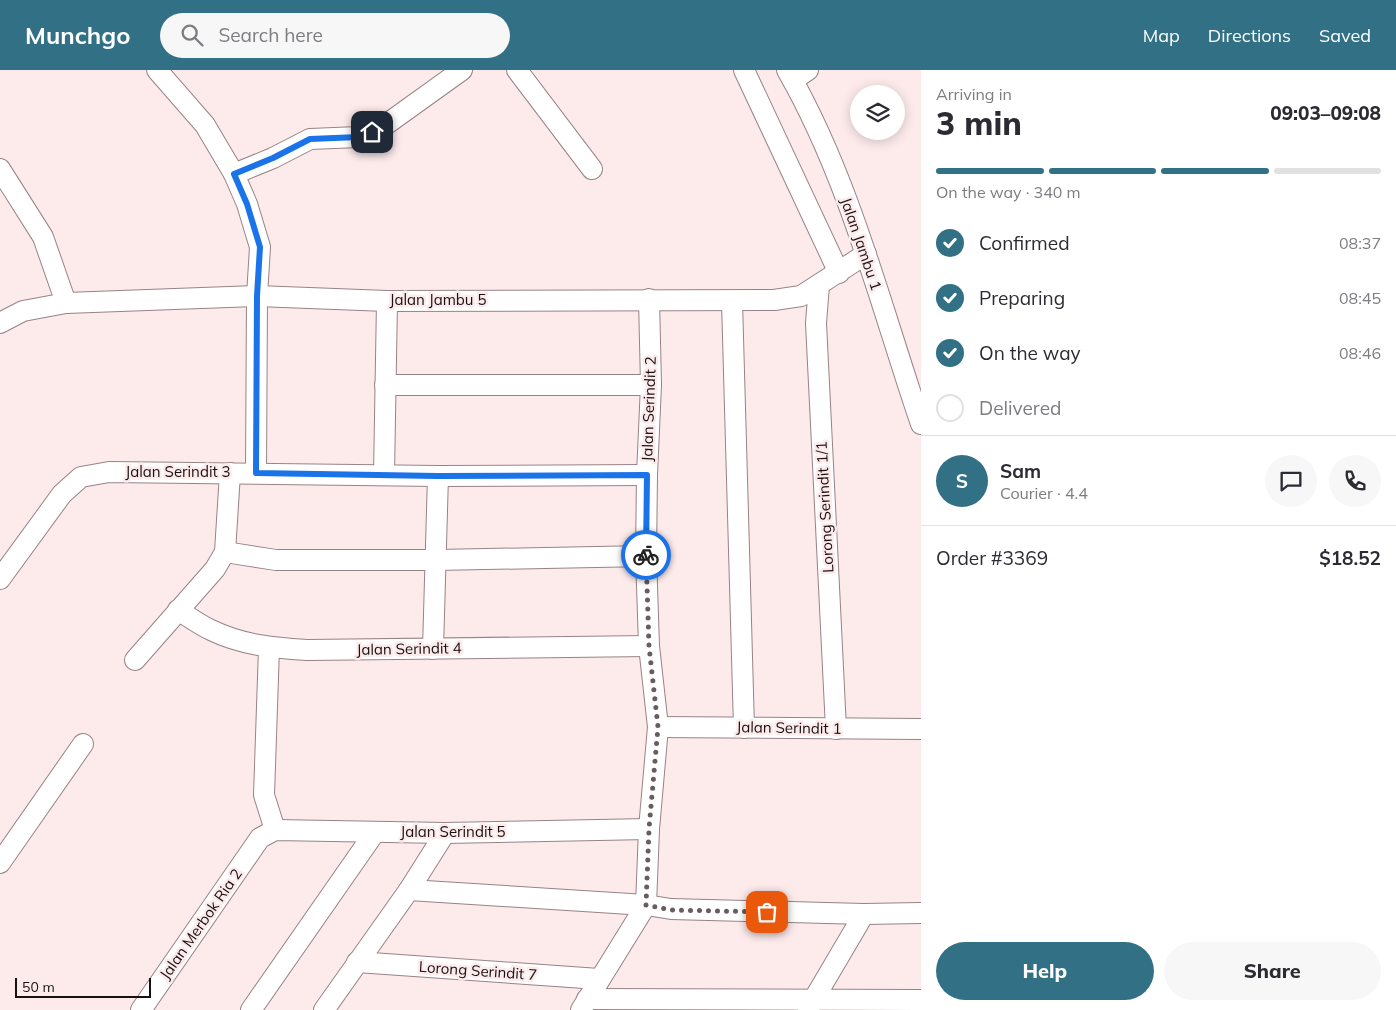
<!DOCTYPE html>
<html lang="en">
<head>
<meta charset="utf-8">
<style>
  :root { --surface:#fff; --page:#f7f7f7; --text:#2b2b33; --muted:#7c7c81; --line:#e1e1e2; --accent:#317085 }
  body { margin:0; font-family:Mulish,sans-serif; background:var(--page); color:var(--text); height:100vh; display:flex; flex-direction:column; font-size:19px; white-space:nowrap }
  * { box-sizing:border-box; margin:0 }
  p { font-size:16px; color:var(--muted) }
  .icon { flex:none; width:28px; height:28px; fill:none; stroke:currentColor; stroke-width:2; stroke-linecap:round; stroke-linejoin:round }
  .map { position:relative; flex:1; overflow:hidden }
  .drawer { display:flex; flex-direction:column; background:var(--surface); width:475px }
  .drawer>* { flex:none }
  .controls { position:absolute; left:850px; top:15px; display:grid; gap:10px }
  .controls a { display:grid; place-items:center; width:55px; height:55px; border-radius:50%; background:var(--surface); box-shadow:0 2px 12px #0003; font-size:25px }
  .scale { position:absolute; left:15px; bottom:12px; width:136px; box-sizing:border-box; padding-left:5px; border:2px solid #181111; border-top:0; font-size:14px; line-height:18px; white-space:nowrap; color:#181111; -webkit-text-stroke:4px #fdebec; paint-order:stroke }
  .pin { position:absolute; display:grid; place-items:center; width:42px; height:42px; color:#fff; margin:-21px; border-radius:10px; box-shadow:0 2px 8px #0006 }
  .courier { position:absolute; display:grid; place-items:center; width:50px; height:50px; margin:-25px; border:4px solid #1a73e8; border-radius:50%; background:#fff; color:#222; box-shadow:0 1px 6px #0007 }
  .summary em { font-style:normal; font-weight:800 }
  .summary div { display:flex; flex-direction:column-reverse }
  .summary { display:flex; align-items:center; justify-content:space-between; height:85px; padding:0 15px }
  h1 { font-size:32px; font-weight:800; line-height:38px }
  .bar { display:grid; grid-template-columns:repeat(4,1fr); gap:8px 5px; align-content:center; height:60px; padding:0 15px }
  .bar i { height:6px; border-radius:4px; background:var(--line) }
  .bar .active { background:var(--accent) }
  .bar p { grid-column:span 4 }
  .line { display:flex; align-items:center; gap:12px; padding:0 15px; border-top:1px solid var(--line) }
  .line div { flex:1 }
  .round { display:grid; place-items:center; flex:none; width:52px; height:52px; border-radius:26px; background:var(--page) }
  ol { padding:0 15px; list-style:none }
  li { display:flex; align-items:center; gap:15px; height:55px }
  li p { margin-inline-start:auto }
  li .icon { padding:5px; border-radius:50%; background:var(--accent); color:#fff; stroke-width:4 }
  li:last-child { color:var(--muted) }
  li i { width:28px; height:28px; border:2px solid var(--line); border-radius:50% }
  .button { display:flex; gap:10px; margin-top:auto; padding:10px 15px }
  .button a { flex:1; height:58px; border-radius:30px; background:var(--accent); color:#fff; font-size:20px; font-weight:800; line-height:58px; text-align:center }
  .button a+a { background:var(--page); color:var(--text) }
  header { display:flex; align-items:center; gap:30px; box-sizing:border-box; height:70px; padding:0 25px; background:var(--accent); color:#fff }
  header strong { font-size:24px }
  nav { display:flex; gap:28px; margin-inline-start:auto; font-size:18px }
  .search { width:350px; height:45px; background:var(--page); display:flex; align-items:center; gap:12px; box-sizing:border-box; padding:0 18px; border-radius:28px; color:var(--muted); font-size:19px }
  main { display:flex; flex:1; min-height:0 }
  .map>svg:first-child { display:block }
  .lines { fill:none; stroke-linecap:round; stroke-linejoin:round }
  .minor-casing { stroke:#978385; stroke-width:22 }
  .minor { stroke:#fff; stroke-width:20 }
  .done { stroke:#685d5e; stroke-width:5; stroke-dasharray:0 9 }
  .route { stroke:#1a73e8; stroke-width:6 }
  .labels { text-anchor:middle; stroke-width:5; stroke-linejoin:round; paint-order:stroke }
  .street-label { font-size:15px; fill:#181111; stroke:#fdebec }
</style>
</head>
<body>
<header>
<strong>Munchgo</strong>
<div class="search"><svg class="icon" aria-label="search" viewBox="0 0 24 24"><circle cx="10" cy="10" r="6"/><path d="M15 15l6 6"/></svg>Search here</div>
<nav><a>Map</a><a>Directions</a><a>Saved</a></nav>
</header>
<main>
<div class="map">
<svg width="921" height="940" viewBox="0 0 921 940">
  <rect width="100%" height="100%" fill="#fdebec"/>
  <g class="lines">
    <defs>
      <g id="minor">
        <polyline points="157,0 205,55 234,104 247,134 260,177 257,226 256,403"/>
        <polyline points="517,0 592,99"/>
        <polyline points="744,0 839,203"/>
        <path d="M787 0C850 110 880 234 921 354"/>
        <polyline points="793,10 808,0"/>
        <polyline points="0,99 43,167 66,233"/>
        <polyline points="234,104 273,88 310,69 359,67 384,56 462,0"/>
        <polyline points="819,215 816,253 836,659"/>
        <polyline points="732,231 744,658"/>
        <polyline points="0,253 23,241 66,233 257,226 387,231 774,230 801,226 866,184"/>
        <polyline points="385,315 651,315"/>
        <polyline points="384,405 387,231"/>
        <polyline points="225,482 276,490 436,490 646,486"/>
        <polyline points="0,509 62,424 81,407 109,402 438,406 647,405"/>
        <path d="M178 540C189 547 200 555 211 560 242 575 273 578 307 580L649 576"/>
        <polyline points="269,578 264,725 275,760"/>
        <polyline points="433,579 438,406"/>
        <polyline points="135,590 215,499 225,482 230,403"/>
        <polyline points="658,657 921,659"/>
        <polyline points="0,793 83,674"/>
        <polyline points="409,820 646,835 671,839 864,844 921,843"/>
        <polyline points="357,892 599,909"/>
        <polyline points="587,929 921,930"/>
        <polyline points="808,939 864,844"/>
        <polyline points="141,940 260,768 275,760 445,763 649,759"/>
        <polyline points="251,940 375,762"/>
        <polyline points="324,940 409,820 445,763"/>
        <polyline points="581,940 646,835 649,759 658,657 649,576 646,486 647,405 651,315 649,229"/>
      </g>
    </defs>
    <use href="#minor" class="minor-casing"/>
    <use href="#minor" class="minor"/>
  </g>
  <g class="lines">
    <polyline class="done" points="646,485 649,576 658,657 649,759 646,835 671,840 767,842"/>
    <polyline class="route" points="372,62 359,67 310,69 273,88 234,104 247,134 260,177 257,226 256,403 438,406 647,405 646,485"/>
  </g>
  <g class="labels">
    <g class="street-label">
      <text transform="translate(861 174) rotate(71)" y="5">Jalan Jambu 1</text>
      <text x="438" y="235">Jalan Jambu 5</text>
      <text transform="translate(649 339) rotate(-88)" y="5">Jalan Serindit 2</text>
      <text x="178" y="407">Jalan Serindit 3</text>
      <text transform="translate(825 437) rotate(-93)" y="5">Lorong Serindit 1/1</text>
      <text transform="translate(409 579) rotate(-1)" y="5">Jalan Serindit 4</text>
      <text transform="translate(789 658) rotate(1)" y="5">Jalan Serindit 1</text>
      <text x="453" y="767">Jalan Serindit 5</text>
      <text transform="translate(201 854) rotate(-55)" y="5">Jalan Merbok Ria 2</text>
      <text transform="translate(478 901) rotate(4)" y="5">Lorong Serindit 7</text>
    </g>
  </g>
</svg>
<div class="controls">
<a><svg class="icon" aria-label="layers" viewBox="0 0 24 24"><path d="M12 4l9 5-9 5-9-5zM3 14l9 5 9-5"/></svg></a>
</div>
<div class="scale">50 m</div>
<div class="pin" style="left:767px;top:842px;background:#ea580c"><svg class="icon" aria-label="bag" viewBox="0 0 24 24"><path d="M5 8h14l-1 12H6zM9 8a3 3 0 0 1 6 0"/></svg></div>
<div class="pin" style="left:372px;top:62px;background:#1f2937"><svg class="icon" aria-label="home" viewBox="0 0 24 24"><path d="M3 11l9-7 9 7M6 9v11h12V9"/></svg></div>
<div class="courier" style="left:646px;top:485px"><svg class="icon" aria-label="bike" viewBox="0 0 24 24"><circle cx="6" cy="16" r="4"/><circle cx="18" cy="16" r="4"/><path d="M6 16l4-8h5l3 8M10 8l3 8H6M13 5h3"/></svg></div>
</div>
<section class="drawer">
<div class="summary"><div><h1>3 min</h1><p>Arriving in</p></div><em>09:03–09:08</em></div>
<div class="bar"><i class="active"></i><i class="active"></i><i class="active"></i><i></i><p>On the way · 340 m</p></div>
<ol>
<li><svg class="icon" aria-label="check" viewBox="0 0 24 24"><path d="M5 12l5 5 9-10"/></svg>Confirmed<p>08:37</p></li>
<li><svg class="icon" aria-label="check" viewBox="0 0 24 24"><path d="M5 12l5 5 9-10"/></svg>Preparing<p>08:45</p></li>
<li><svg class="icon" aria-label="check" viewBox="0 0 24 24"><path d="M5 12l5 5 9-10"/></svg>On the way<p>08:46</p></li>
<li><i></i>Delivered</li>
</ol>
<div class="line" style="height:90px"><b class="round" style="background:var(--accent);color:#fff">S</b><div><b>Sam</b><p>Courier · 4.4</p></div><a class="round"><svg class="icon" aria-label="chat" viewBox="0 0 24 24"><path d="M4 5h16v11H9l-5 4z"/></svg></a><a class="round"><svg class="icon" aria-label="phone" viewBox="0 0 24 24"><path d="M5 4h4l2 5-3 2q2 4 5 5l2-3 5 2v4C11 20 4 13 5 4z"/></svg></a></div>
<div class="line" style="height:65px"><div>Order #3369</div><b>$18.52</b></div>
<div class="button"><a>Help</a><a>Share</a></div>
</section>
</main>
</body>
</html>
